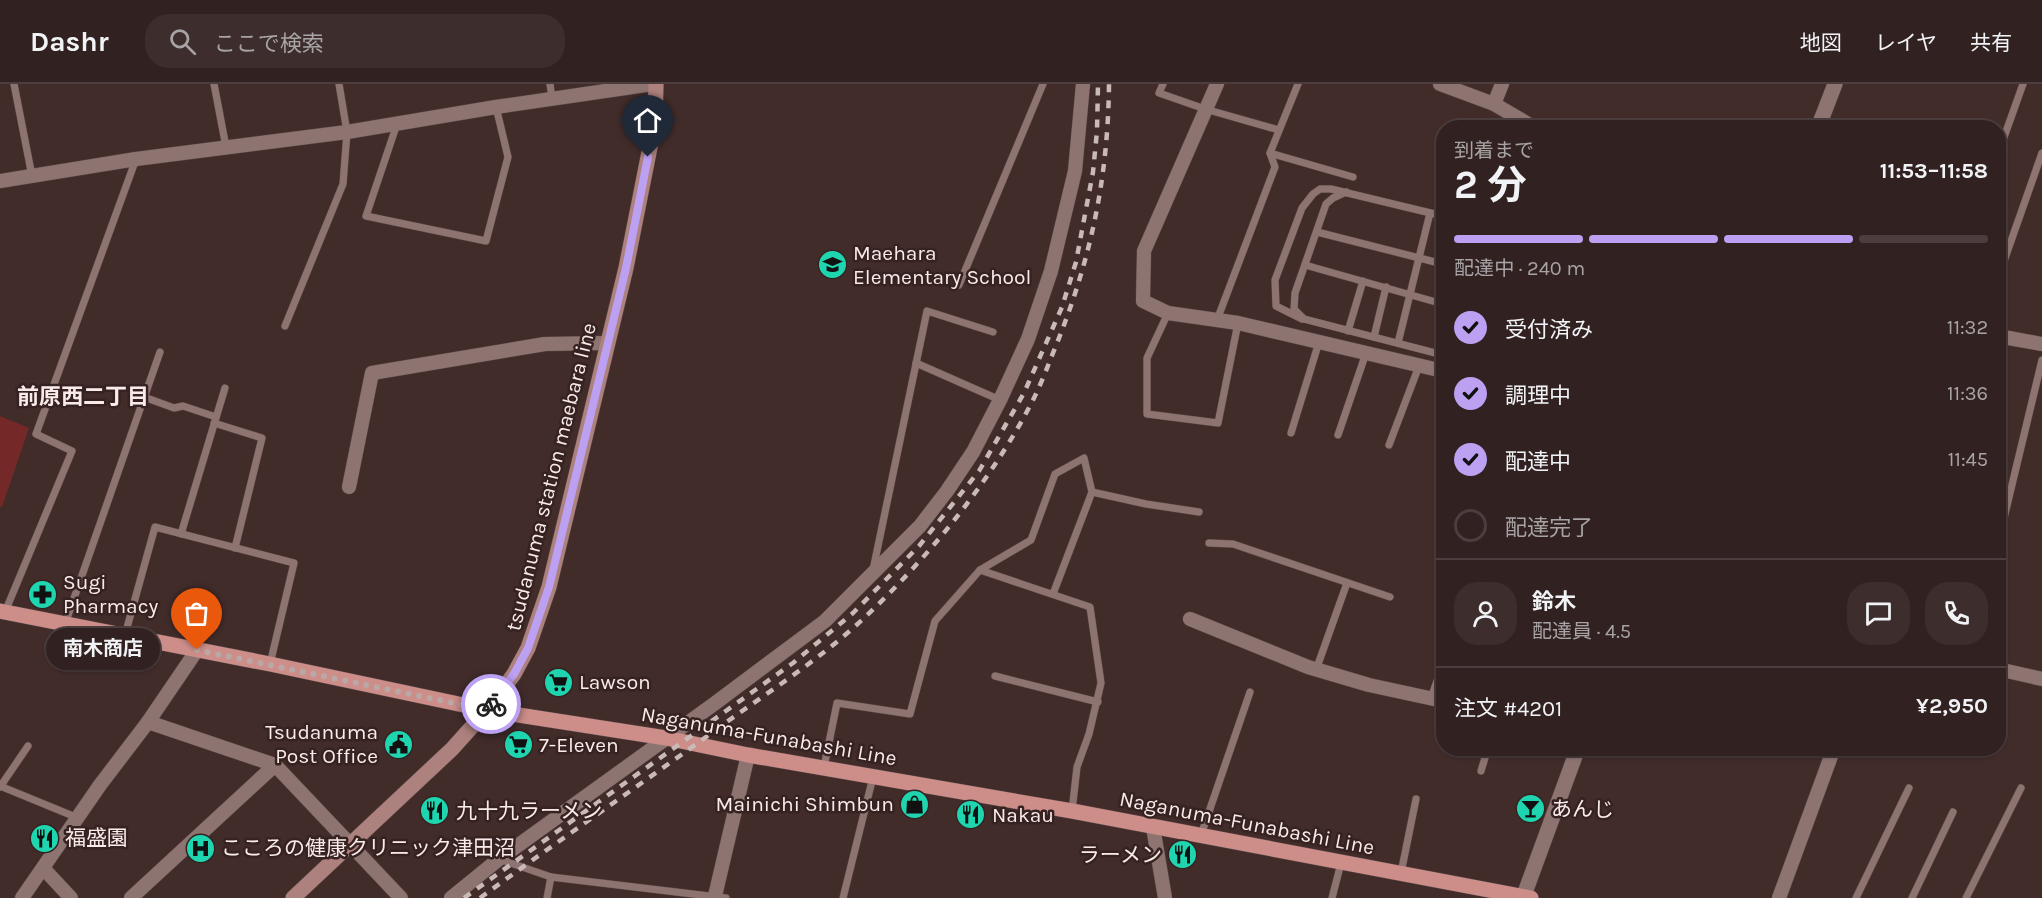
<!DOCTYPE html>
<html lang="ja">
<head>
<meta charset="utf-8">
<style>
  :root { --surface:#312120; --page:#3d2e2d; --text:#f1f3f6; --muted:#a8a3a5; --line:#4c3e3e; --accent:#bca0f2 }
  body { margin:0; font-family:Karla,"Noto Sans JP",sans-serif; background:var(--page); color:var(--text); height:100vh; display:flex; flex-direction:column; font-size:22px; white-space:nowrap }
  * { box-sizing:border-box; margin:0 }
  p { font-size:20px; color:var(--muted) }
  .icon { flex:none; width:33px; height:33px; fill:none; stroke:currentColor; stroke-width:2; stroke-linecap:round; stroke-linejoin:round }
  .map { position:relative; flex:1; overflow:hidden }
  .drawer { position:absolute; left:1436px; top:36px; width:570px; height:636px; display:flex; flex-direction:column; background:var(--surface); border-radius:24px; box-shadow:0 2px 4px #0004,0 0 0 2px var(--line) }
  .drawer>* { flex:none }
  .pin { position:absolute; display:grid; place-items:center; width:51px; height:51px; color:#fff; margin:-62px -26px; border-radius:50% 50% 50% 0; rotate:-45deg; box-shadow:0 0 6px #0007 }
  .pin .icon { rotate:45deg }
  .courier { position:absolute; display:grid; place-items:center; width:60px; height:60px; margin:-30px; border:4px solid #bca0f2; border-radius:50%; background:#fff; color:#222; box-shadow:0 2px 8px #0007 }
  .bubble { position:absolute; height:42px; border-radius:21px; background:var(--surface); box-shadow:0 2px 4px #0004,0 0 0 2px var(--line); font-size:20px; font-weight:700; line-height:42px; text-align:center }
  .headline em { font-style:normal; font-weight:700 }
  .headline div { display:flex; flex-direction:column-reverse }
  .headline { display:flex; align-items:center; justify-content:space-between; height:102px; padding:0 18px }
  h1 { font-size:39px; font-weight:700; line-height:45px }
  .bar { display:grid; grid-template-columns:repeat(4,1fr); gap:9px 6px; align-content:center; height:72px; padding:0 18px }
  .bar i { height:8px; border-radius:4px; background:var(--line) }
  .bar .active { background:var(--accent) }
  .bar p { grid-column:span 4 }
  .line { display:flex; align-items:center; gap:15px; padding:0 18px; border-top:2px solid var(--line) }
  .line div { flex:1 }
  .round { display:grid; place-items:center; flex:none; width:63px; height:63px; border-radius:24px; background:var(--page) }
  ol { padding:0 18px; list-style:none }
  li { display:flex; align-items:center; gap:18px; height:66px }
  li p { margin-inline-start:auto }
  li .icon { padding:6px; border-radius:50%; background:var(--accent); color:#111; stroke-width:4 }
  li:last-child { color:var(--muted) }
  li i { width:33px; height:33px; border:3px solid var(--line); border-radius:50% }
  header { display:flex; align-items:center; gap:36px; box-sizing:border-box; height:84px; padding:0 30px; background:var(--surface); border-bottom:2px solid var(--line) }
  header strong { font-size:28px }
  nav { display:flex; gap:33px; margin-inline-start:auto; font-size:21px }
  .search { width:420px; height:54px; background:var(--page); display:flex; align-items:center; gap:15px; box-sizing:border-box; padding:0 21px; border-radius:24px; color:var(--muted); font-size:22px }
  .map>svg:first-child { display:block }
  .green { fill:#742928 }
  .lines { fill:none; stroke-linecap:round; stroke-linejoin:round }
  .service-casing { stroke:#594846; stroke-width:8 }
  .minor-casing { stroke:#594846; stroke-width:15 }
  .tertiary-casing { stroke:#594846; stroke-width:16 }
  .secondary-casing { stroke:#594846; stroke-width:16 }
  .primary-casing { stroke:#594846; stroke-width:16 }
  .service { stroke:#8d7471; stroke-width:7 }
  .minor { stroke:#8d7471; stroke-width:14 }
  .tertiary { stroke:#8d7471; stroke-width:15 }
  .secondary { stroke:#ad817d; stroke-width:15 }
  .primary { stroke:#cd8e8a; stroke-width:15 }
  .rail { stroke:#c9b9b7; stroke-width:4.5; stroke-dasharray:8 8; stroke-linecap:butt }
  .done { stroke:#b9a8a6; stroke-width:6; stroke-dasharray:0 10.8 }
  .route { stroke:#bca0f2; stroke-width:8 }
  .labels { text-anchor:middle; stroke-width:5; stroke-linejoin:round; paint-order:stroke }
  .poi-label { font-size:21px; fill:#f9ebe9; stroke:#362220; text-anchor:start }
  .street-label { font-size:21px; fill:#f9ebe9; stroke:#362220 }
  .neighbourhood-label { font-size:22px; font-weight:bold; fill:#f9ebe9; stroke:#362220 }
</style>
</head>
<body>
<header>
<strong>Dashr</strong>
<div class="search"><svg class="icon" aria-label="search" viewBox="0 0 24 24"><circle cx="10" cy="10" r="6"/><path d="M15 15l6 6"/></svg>ここで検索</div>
<nav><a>地図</a><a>レイヤ</a><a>共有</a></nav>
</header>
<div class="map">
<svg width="2042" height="814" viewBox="0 0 2042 814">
  <rect width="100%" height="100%" fill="#412c2a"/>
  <polygon class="green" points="0,332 29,344 2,423 0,423"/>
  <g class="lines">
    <defs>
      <g id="service">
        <polyline points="14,0 32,92"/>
        <polyline points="214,0 226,63"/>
        <polyline points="550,0 552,14"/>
        <polyline points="1163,0 1159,9 1205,25 1279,46"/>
        <polyline points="397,40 366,132 486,157 508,73 496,23"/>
        <polyline points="1270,69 1353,93"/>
        <polyline points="1998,70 2023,0"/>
        <polyline points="1346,108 1333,114 1326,120 1295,209 1294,225 1304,235 1443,271"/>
        <polyline points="1317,148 1443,180"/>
        <polyline points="1305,181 1443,220"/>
        <polyline points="1998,194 2042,69"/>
        <polyline points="959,201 1043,0"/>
        <polyline points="1168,229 1147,274 1147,330 1218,339 1238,239"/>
        <polyline points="1302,235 1276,222 1275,196 1302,124 1313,110 1320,105 1331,105 1443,132"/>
        <polyline points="1217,236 1275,83 1270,69 1298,0"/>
        <polyline points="285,242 343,100 347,48 339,0"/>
        <polyline points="1348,247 1363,197"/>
        <polyline points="1374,253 1386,203"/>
        <polyline points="1398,259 1430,129"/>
        <polyline points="916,279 1000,316"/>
        <polyline points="144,313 174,324 183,322 216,333"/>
        <polyline points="214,339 262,354 235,464"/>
        <polyline points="1291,349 1319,258"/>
        <polyline points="1338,351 1366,269"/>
        <polyline points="1389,361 1419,282"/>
        <polyline points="1092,408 1146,420 1199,428"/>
        <polyline points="181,450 225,304"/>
        <polyline points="1209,459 1233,460 1390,513"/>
        <polyline points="1998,459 2042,276"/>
        <polyline points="873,486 927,227 993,248"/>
        <polyline points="980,486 1090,523 1101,599 1089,650 1077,683 1072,727"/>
        <polyline points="5,528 72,367 36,350 136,75"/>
        <polyline points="65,540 160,268"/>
        <polyline points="125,551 155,443 294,479 270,580"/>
        <polyline points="1316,586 1347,499"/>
        <polyline points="995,592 1098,618"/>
        <polyline points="1431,614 1443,580"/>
        <polyline points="824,683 837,619 910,630 935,537 980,486 1031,456 1055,390 1084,374 1092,408 1053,510"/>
        <polyline points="1481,687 1488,664"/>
        <polyline points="0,702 78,734"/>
        <polyline points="0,703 28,662"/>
        <polyline points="1201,751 1250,608"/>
        <polyline points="499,775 551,793 726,814"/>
        <polyline points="1401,789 1416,715"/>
        <polyline points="547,814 551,793"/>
        <polyline points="843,814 873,693"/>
        <polyline points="1332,814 1341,779"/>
        <polyline points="1856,814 1909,704"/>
        <polyline points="1912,814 1953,728"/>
        <polyline points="1966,814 2021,704"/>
      </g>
      <g id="minor">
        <polyline points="1217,0 1144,167 1143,217 1168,229 1238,239 1443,287"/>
        <polyline points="1440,0 1494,20 1535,44"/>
        <polyline points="1494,20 1502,0"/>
        <polyline points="0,97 136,75 347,48 496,23 653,0"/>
        <polyline points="1998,252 2042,260"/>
        <polyline points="349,403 372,289 545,260 607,259"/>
        <polyline points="1190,535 1308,583 1369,601 1443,617"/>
        <polyline points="1998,585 2042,595"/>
        <polyline points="148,638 275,681 401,814"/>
        <polyline points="1153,743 1165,814"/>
        <polyline points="43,784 71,814"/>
        <polyline points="715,812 748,671"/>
        <polyline points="22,814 100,701 148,638 197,566"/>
        <polyline points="131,814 275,681"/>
        <polyline points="451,814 499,775 714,620 825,537 920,442 947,407 973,368 1000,316 1028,255 1051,187 1075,87 1083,0"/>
        <polyline points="1779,814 1834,664"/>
      </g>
      <g id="tertiary">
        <polyline points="1818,44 1835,0"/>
        <polyline points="1523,814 1578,664"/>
      </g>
      <polyline id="secondary" points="293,814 452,665 487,626 514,590 528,564 549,503 626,184 655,38 656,0"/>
      <polyline id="primary" points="0,527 270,580 487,626 666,654 748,671 1072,727 1531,814"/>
    </defs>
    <use href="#service" class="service-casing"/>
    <use href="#minor" class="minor-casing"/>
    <use href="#tertiary" class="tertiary-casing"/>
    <use href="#secondary" class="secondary-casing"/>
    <use href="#primary" class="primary-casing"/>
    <use href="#service" class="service"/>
    <use href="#minor" class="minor"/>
    <use href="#tertiary" class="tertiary"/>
    <use href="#secondary" class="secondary"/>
    <use href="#primary" class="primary"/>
    <g class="rail">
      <polyline points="464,814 793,579 853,529 919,462 979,387 1024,309 1062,223 1076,178 1093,88 1097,47 1098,0"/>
      <path d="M480 814C562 754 646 697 728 637 773 605 821 574 862 536 928 474 993 395 1034 314 1041 300 1047 284 1053 269 1090 179 1108 97 1109 0"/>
    </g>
  </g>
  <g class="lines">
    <polyline class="done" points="197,566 487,626 491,620"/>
    <polyline class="route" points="491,620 514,590 528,564 549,503 626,184 648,73"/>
  </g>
  <defs>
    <symbol id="school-disc" viewBox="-11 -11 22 22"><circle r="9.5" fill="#1ed5b0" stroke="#362220"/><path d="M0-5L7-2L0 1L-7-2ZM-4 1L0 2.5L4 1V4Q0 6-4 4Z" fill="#111"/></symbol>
    <symbol id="pharmacy-disc" viewBox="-11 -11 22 22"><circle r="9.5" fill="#1ed5b0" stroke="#362220"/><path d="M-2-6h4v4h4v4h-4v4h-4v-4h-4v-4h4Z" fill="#111"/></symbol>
    <symbol id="supermarket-disc" viewBox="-11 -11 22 22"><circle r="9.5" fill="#1ed5b0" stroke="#362220"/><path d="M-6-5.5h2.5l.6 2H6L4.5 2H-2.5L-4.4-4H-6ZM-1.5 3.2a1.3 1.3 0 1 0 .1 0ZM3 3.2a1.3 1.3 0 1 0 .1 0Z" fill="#111"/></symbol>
    <symbol id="civic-disc" viewBox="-11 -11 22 22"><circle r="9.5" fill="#1ed5b0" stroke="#362220"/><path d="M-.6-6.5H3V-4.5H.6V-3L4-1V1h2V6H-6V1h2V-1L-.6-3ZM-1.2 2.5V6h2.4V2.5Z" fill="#111"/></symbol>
    <symbol id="shop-disc" viewBox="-11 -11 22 22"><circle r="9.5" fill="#1ed5b0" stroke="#362220"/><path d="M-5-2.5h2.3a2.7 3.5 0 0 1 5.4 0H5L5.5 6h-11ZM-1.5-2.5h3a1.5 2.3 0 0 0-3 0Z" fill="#111"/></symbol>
    <symbol id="bar-disc" viewBox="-11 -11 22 22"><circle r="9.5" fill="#1ed5b0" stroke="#362220"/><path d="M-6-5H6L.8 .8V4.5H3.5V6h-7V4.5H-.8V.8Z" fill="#111"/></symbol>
    <symbol id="restaurant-disc" viewBox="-11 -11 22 22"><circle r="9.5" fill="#1ed5b0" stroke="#362220"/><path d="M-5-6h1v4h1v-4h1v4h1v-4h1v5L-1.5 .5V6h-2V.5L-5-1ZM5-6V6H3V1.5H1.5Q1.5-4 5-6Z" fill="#111"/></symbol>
    <symbol id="hospital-disc" viewBox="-11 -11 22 22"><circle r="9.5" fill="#1ed5b0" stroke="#362220"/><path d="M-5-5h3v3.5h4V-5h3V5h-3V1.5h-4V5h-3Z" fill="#111"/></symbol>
  </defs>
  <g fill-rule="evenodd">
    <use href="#school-disc" x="816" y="164" width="33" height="33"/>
    <use href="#pharmacy-disc" x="26" y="494" width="33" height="33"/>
    <use href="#supermarket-disc" x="542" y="582" width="33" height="33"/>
    <use href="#civic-disc" x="382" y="644" width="33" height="33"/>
    <use href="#supermarket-disc" x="502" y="644" width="33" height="33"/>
    <use href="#shop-disc" x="898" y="704" width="33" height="33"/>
    <use href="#bar-disc" x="1514" y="708" width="33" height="33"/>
    <use href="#restaurant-disc" x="418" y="710" width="33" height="33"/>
    <use href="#restaurant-disc" x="954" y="714" width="33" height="33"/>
    <use href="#restaurant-disc" x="28" y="738" width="33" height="33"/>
    <use href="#hospital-disc" x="184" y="748" width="33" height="33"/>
    <use href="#restaurant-disc" x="1166" y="754" width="33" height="33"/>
  </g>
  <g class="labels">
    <g class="poi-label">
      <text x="853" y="176">Maehara<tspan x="853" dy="24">Elementary School</tspan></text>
      <text x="63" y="505">Sugi<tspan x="63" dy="24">Pharmacy</tspan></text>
      <text x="579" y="605">Lawson</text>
      <text x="378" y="655" text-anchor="end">Tsudanuma<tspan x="378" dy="24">Post Office</tspan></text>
      <text x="539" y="668">7-Eleven</text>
      <text x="894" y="727" text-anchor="end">Mainichi Shimbun</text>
      <text x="1551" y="732">あんじ</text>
      <text x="456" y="734">九十九ラーメン</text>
      <text x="992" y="738">Nakau</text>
      <text x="65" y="761">福盛園</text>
      <text x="221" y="771">こころの健康クリニック津田沼</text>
      <text x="1162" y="778" text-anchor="end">ラーメン</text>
    </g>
    <g class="street-label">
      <text transform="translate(551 393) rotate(-76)" y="7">tsudanuma station maebara line</text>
      <text transform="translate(769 652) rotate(10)" y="7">Naganuma-Funabashi Line</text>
      <text transform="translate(1247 739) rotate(11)" y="7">Naganuma-Funabashi Line</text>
    </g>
    <g class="neighbourhood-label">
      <text x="83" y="320">前原西二丁目</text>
    </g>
  </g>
</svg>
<div class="pin" style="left:197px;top:566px;background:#ea580c"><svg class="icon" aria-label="bag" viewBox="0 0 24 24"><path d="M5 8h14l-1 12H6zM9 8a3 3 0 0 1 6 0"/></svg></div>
<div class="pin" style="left:648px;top:73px;background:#1f2937"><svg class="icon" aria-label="home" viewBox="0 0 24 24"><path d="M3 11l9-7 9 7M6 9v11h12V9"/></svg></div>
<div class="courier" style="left:491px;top:620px"><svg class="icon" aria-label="bike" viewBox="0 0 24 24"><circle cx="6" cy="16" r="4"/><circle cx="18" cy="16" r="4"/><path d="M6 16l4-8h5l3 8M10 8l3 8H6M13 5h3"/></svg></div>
<div class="bubble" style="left:46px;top:544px;width:114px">南木商店</div>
<section class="drawer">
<div class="headline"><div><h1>2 分</h1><p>到着まで</p></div><em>11:53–11:58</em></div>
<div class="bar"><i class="active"></i><i class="active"></i><i class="active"></i><i></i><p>配達中 · 240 m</p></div>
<ol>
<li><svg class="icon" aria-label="check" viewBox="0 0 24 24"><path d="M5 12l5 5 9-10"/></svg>受付済み<p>11:32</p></li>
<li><svg class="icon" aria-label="check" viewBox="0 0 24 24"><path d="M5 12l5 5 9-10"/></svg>調理中<p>11:36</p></li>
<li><svg class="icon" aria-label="check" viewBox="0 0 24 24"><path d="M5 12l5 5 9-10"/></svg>配達中<p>11:45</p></li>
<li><i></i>配達完了</li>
</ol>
<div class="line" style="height:108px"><a class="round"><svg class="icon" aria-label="person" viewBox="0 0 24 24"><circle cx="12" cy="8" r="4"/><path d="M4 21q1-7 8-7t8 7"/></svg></a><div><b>鈴木</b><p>配達員 · 4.5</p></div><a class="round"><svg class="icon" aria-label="chat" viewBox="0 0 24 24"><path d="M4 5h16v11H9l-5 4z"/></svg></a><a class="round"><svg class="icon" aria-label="phone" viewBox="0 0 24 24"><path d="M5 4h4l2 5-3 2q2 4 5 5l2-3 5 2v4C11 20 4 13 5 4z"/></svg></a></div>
<div class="line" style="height:78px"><div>注文 #4201</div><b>¥2,950</b></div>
</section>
</div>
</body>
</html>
